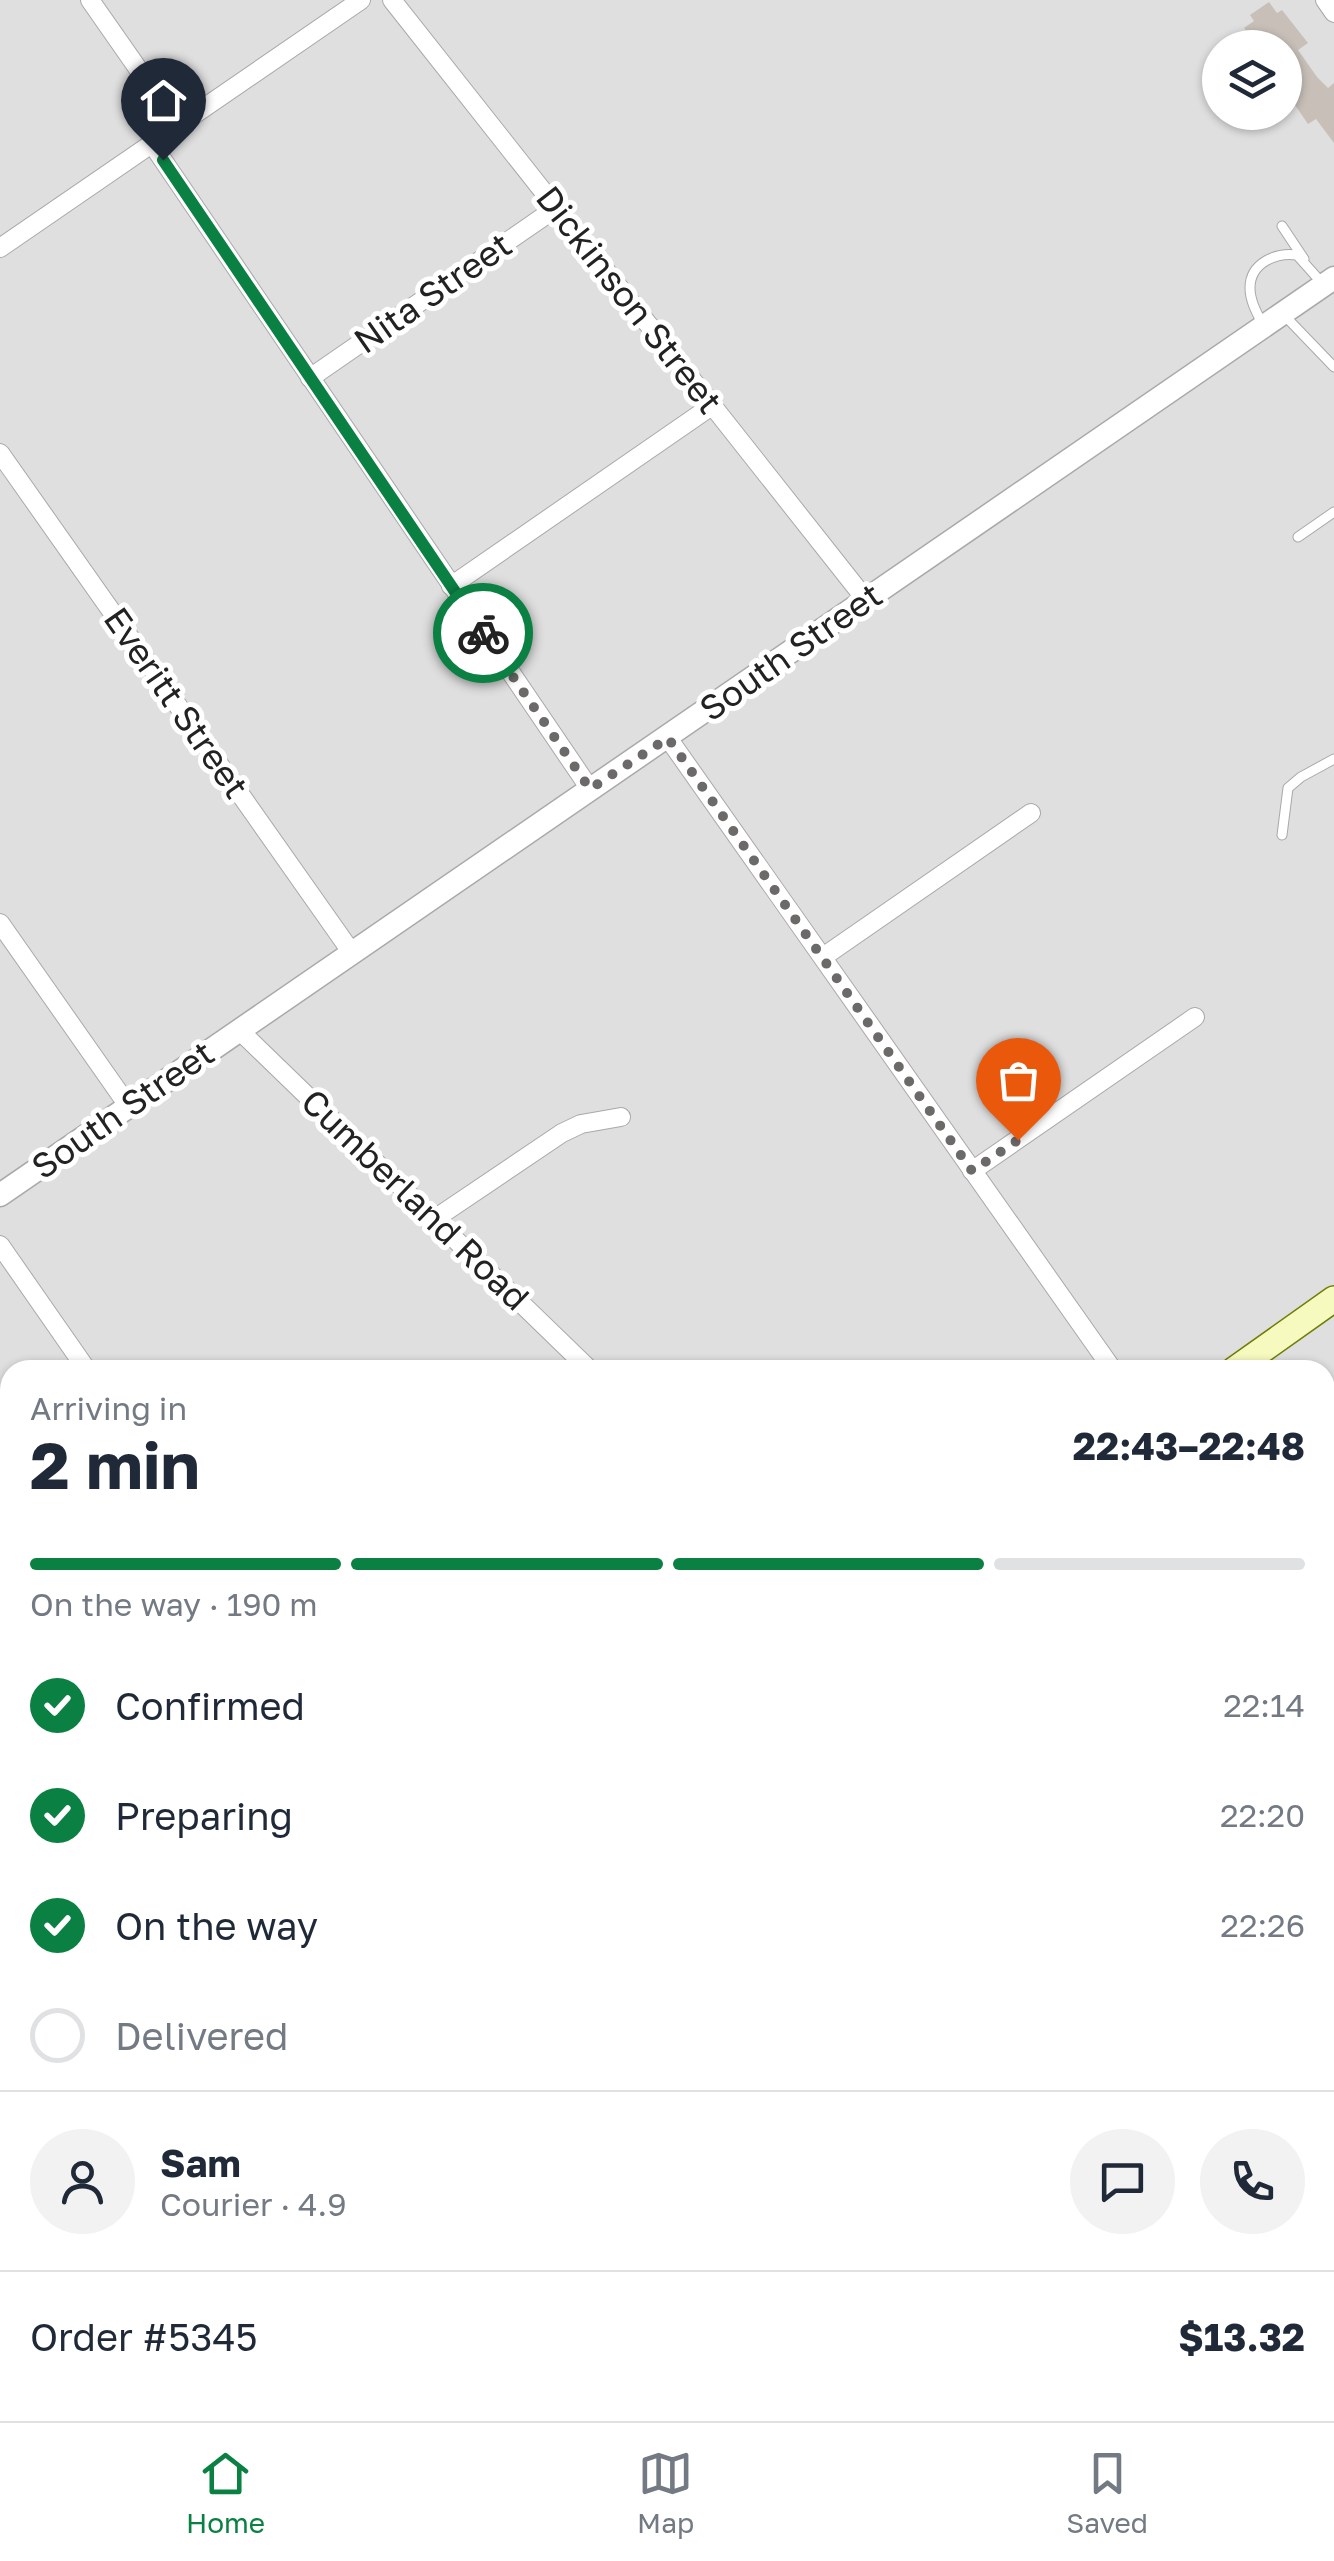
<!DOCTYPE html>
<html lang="en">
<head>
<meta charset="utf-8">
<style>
  :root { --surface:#fff; --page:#f2f2f3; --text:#1f2937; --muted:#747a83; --line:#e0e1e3; --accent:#0b8043 }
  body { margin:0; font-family:"Golos Text",sans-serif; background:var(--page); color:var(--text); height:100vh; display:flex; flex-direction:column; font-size:38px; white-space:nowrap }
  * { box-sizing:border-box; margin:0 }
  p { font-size:32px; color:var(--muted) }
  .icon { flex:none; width:55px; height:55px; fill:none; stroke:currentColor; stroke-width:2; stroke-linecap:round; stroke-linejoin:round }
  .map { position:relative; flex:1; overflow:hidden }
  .side { position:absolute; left:0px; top:1360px; width:1335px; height:1062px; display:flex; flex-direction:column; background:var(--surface); border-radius:30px 30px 0 0; box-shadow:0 2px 8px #0004 }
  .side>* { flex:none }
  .controls { position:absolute; left:1202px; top:30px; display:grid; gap:20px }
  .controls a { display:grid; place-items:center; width:100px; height:100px; border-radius:50%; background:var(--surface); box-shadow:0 2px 8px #0004; font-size:50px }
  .pin { position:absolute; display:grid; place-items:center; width:85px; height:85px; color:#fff; margin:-102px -42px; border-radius:50% 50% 50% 0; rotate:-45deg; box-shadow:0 0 10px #0007 }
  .pin .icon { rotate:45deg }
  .courier { position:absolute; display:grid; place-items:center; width:100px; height:100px; margin:-50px; border:8px solid #0b8043; border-radius:50%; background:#fff; color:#222; box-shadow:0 2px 12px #0007 }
  .overview em { font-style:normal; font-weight:700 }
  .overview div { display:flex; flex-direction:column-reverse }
  .overview { display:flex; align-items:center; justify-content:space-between; height:170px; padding:0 30px }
  h1 { font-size:65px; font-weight:700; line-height:75px }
  .bar { display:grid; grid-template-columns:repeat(4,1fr); gap:15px 10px; align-content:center; height:120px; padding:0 30px }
  .bar i { height:12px; border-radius:8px; background:var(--line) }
  .bar .current { background:var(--accent) }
  .bar p { grid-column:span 4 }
  .line { display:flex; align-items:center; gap:25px; padding:0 30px; border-top:2px solid var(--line) }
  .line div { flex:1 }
  .round { display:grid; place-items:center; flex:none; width:105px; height:105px; border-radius:52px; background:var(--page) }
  ol { padding:0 30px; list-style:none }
  li { display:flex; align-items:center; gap:30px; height:110px }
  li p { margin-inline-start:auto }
  li .icon { padding:10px; border-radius:50%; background:var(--accent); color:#fff; stroke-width:4 }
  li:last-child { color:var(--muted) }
  li i { width:55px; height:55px; border:5px solid var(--line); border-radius:50% }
  .tab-bar { display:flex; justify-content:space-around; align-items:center; height:140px; border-top:2px solid var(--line); background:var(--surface); font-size:28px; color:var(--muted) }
  .tab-bar a { display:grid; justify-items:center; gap:5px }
  .tab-bar .current { color:var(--accent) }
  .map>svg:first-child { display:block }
  .residential { fill:#e0dfdf; fill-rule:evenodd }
  .building { fill:#c7bfb8 }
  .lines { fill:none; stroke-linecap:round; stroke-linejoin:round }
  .service-casing { stroke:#a9a9a9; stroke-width:11 }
  .minor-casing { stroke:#a9a9a9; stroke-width:20 }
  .tertiary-casing { stroke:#a9a9a9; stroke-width:25 }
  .secondary-casing { stroke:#707d05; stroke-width:28 }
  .path { stroke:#fa8072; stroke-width:4; stroke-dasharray:5 5; stroke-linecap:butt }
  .service { stroke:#fff; stroke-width:9 }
  .minor { stroke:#fff; stroke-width:18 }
  .tertiary { stroke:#fff; stroke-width:22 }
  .secondary { stroke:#f7fabf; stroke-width:25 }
  .done { stroke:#6b6a68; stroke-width:10; stroke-dasharray:0 18 }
  .route { stroke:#0b8043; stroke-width:12 }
  .labels { text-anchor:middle; stroke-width:10; stroke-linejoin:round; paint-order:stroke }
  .street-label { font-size:35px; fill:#222; stroke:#fff }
</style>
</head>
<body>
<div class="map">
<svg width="1334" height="2421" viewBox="0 0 1334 2421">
  <rect width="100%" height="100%" fill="#f2efe9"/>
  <path class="residential" d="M0 0H1334V2421H0ZM1220 48H1285V112H1220ZM10 1370H1325V2412H10Z"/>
  <polygon class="building" points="1269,2 1277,13 1282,10 1308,43 1298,50 1317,77 1328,88 1334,83 1334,143 1316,119 1308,124 1295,105 1291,108 1285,100 1285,48 1239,48 1252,38 1244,28 1254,21 1250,15"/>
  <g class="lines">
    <defs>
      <g id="service">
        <polyline points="1282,226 1304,259"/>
        <polyline points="1284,315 1334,367"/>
        <path d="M1264 327C1258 315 1250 302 1250 288 1250 263 1276 252 1297 255L1322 283"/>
        <polyline points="1298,537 1334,512"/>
        <polyline points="1282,835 1288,788 1301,777 1334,759"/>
      </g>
      <g id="minor">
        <polyline points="90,0 178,126"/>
        <polyline points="392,0 866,600"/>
        <polyline points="1325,0 1334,13"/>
        <polyline points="152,144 590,789"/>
        <polyline points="0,248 361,0"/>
        <polyline points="310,378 556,208"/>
        <polyline points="0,453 352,953"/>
        <polyline points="451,586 713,405"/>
        <polyline points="668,738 1113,1370"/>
        <polyline points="0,923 129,1107"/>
        <polyline points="823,957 1031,813"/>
        <polyline points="239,1030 590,1370"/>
        <polyline points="972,1171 1195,1017"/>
        <polyline points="436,1218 562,1133 581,1124 621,1117"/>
        <polyline points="0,1245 87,1370"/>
        <polyline points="1325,1645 1334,1638"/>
        <polyline points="0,1821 10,1835"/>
        <polyline points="1325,1966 1334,1960"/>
        <polyline points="0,2353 10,2367"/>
        <polyline points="41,2412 48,2421"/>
        <polyline points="251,2412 257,2421"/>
        <polyline points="645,2412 651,2421"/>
        <polyline points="1026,2412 1032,2421"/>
      </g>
      <polyline id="tertiary" points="0,1195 1334,278"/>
      <g id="secondary">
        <polyline points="1234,1370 1334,1299"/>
        <polyline points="0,2247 10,2239"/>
        <polyline points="1325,2285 1334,2298"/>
      </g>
    </defs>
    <use href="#service" class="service-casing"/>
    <use href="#minor" class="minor-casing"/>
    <use href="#tertiary" class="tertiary-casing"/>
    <use href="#secondary" class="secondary-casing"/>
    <polyline class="path" points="0,1964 10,1955"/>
    <use href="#service" class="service"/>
    <use href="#minor" class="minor"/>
    <use href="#tertiary" class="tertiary"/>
    <use href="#secondary" class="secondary"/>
  </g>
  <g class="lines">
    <polyline class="done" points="483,633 590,789 668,738 972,1171 1018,1140"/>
    <polyline class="route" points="163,160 483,633"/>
  </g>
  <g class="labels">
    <g class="street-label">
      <text transform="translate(433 293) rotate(-35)" y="12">Nita Street</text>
      <text transform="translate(629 300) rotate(52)" y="12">Dickinson Street</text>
      <text transform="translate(791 652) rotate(-35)" y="12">South Street</text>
      <text transform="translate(176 703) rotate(55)" y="12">Everitt Street</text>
      <text transform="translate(123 1110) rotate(-35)" y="12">South Street</text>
      <text transform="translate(415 1200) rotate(44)" y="12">Cumberland Road</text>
    </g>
  </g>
</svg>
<div class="controls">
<a><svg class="icon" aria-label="layers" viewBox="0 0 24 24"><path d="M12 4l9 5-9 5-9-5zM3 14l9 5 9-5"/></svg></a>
</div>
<div class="pin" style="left:1018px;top:1140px;background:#ea580c"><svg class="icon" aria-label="bag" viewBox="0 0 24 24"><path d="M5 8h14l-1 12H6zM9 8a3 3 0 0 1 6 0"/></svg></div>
<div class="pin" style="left:163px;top:160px;background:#1f2937"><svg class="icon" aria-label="home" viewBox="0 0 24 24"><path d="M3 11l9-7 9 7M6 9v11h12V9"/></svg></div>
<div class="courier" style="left:483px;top:633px"><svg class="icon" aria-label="bike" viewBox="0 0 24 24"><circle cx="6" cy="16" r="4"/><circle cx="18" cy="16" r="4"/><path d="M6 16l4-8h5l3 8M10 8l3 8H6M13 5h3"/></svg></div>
<section class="side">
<div class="overview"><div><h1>2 min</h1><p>Arriving in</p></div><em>22:43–22:48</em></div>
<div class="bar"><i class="current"></i><i class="current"></i><i class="current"></i><i></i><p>On the way · 190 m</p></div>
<ol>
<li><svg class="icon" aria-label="check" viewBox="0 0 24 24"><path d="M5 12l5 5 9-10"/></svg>Confirmed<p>22:14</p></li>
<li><svg class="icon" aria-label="check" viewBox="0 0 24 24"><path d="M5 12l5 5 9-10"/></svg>Preparing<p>22:20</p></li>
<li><svg class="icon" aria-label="check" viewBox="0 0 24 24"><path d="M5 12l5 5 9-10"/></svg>On the way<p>22:26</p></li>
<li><i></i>Delivered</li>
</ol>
<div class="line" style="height:180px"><a class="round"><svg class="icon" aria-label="person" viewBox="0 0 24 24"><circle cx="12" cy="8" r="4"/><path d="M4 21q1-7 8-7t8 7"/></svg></a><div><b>Sam</b><p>Courier · 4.9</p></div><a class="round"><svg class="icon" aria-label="chat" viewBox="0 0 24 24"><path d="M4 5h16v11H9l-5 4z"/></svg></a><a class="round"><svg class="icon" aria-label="phone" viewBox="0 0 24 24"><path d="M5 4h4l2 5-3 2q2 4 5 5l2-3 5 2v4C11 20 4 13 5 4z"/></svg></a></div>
<div class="line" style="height:130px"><div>Order #5345</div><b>$13.32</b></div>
</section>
</div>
<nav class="tab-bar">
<a class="current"><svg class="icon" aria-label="home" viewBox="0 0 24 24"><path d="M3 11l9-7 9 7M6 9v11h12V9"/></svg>Home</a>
<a><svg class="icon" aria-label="map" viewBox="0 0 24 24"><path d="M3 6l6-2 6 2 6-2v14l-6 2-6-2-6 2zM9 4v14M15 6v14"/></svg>Map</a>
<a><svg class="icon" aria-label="saved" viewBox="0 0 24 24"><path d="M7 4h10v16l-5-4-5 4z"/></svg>Saved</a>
</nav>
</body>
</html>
